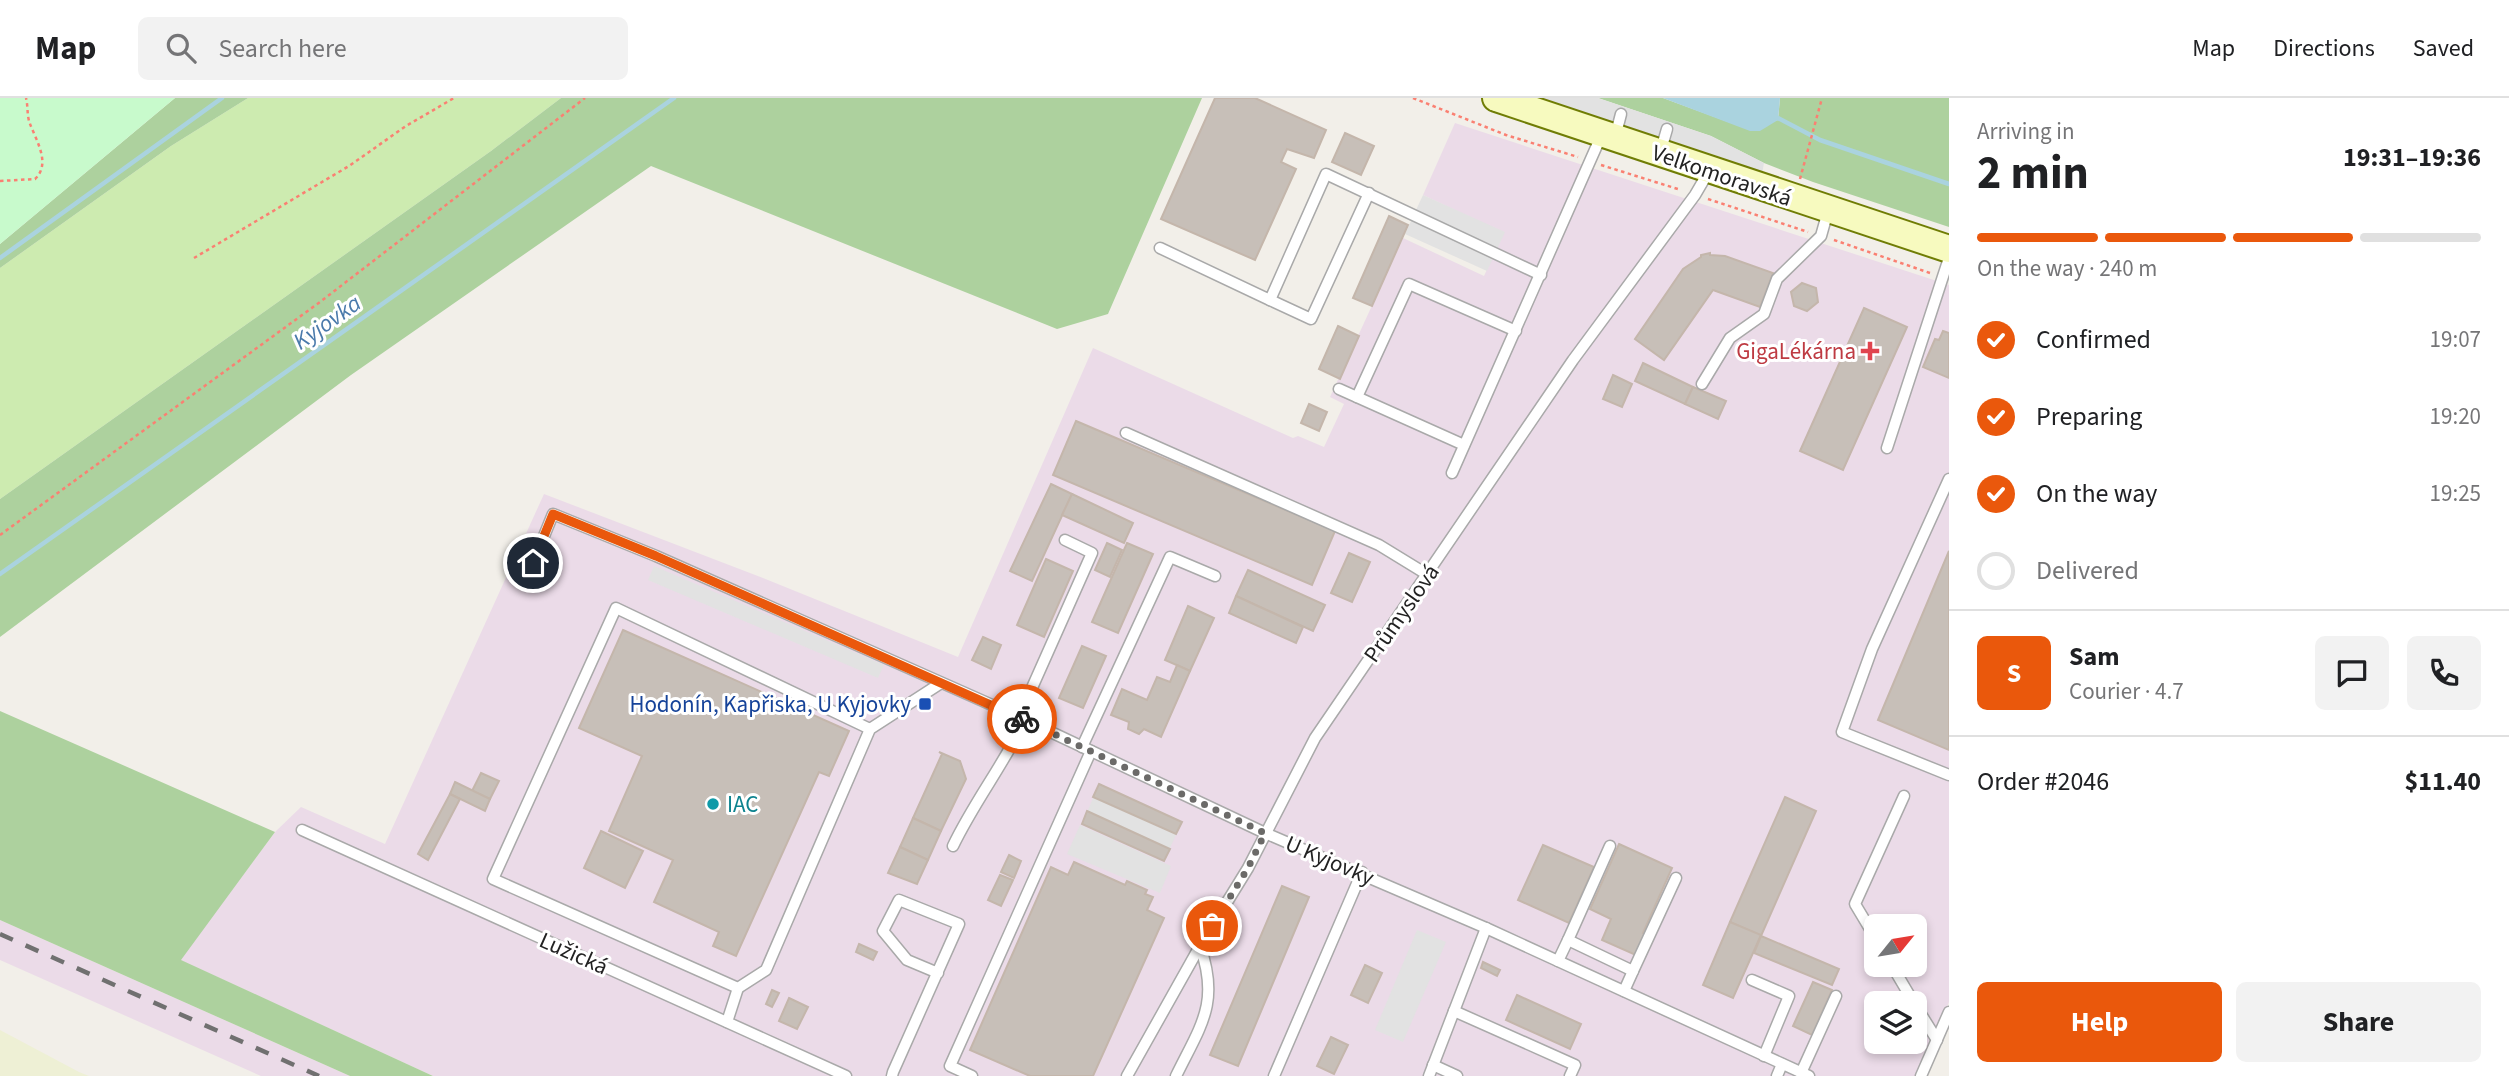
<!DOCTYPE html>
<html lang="en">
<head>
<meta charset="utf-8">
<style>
  :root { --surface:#fff; --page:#f2f2f2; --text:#202124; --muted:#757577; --line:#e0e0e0; --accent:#ea580c }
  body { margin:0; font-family:"Source Sans 3",sans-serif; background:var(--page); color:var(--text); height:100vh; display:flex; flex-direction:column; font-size:26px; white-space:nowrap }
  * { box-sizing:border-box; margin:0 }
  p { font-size:23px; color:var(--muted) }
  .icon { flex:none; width:38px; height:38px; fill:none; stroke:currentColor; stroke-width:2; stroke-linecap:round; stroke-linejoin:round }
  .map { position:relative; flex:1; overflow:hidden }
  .panel { display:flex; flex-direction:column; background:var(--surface); width:560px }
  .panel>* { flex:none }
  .needle { width:46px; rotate:60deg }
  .tools { position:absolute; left:1864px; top:816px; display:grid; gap:14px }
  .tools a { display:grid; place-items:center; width:63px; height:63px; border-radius:10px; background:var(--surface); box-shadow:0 4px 10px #0003; font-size:35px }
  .pin { position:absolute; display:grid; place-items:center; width:60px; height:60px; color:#fff; margin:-30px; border:4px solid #fff; border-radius:50%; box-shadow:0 2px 7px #0007 }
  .courier { position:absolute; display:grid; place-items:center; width:70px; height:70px; margin:-35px; border:5px solid #ea580c; border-radius:50%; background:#fff; color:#222; box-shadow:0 2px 9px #0007 }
  .overview em { font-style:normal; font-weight:700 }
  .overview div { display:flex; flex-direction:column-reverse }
  .overview { display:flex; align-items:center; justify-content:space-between; height:119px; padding:0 28px }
  h1 { font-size:46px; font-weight:700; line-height:52px }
  .bar { display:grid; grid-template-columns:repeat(4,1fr); gap:10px 7px; align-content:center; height:84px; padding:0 28px }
  .bar i { height:9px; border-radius:5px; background:var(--line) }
  .bar .current { background:var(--accent) }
  .bar p { grid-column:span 4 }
  .line { display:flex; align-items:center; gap:18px; padding:0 28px; border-top:2px solid var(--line) }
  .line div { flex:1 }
  .round { display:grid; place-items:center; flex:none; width:74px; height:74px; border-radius:10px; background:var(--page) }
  ol { padding:0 28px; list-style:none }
  li { display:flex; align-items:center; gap:21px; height:77px }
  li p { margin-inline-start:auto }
  li .icon { padding:7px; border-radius:50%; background:var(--accent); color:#fff; stroke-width:4 }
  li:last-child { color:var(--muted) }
  li i { width:38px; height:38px; border:4px solid var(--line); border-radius:50% }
  .button { display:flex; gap:14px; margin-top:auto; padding:14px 28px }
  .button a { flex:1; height:80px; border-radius:10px; background:var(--accent); color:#fff; font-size:28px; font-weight:700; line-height:80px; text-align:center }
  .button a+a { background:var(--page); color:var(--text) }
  header { display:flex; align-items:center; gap:42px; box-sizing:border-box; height:98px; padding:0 35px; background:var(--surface); border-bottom:2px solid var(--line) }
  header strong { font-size:33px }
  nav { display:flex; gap:38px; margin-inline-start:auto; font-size:24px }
  .search { width:490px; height:63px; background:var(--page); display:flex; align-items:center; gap:18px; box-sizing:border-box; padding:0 24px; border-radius:10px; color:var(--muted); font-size:26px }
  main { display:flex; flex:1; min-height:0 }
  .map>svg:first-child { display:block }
  .industrial { fill:#ebdbe8; fill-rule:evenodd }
  .farmland { fill:#eef0d5 }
  .grass { fill:#cdebb0 }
  .forest { fill:#add19e }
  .park { fill:#c8facc }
  .parking { fill:#e2e2e2 }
  .water { fill:#aad3df }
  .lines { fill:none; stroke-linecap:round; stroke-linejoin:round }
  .stream { stroke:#aad3df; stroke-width:4.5 }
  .building { fill:#c7bfb8; stroke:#c4b6ab; stroke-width:2 }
  .lane-casing { stroke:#a9a9a9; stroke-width:13 }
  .secondary-casing { stroke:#707d05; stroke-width:30 }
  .path { stroke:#fa8072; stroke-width:2.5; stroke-dasharray:3.5 3.5; stroke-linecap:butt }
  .lane { stroke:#fff; stroke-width:10 }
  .secondary { stroke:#f7fabf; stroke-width:26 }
  .rail { stroke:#707070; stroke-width:4.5; stroke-dasharray:14 14; stroke-linecap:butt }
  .done { stroke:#6b6a68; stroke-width:7; stroke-dasharray:0 12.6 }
  .route { stroke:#ea580c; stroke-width:9 }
  .health-dot { fill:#e0444e; stroke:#fff; stroke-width:2.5 }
  .transit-dot { fill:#1a4fb4; stroke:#fff; stroke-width:2.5 }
  .culture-dot { fill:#0f9aa8; stroke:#fff; stroke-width:2.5 }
  .labels { text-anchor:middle; stroke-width:6; stroke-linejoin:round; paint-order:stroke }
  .street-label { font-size:23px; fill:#222; stroke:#fff }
  .health-label { font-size:23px; fill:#be3a42; stroke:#fff; text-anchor:end }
  .transit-label { font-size:23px; fill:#164399; stroke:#fff; text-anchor:end }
  .culture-label { font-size:23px; fill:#0d838f; stroke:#fff; text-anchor:start }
  .water-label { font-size:24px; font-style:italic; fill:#4a7aab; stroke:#fff }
</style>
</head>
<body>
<header>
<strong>Map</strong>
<div class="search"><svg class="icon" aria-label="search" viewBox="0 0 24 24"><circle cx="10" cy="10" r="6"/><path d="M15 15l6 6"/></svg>Search here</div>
<nav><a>Map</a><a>Directions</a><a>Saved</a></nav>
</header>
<main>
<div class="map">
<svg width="1949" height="978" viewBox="0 0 1949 978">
  <rect width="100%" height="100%" fill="#f2efe9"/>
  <g class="industrial">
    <path d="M1455 25 1949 187V904L1918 978H433L180 862 275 734 301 709 385 746 544 396 763 480 958 559 1093 250 1293 340 1298 338 1324 349 1344 306 1330 299 1403 140 1484 178 1504 135 1423 97ZM1876 828H1914V866H1876ZM1876 905H1914V943H1876Z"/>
    <polygon points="0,822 350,978 261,978 0,862"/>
  </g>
  <polygon class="farmland" points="0,932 79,974 89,978 0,978"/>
  <polygon class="grass" points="248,0 561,0 491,53 0,401 0,170 171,48"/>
  <g class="forest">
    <polygon points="175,0 248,0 171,48 0,170 0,146"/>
    <polygon points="561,0 1202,0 1108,216 1057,231 651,68 351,277 0,539 0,401 491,53"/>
    <polygon points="1598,0 1663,0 1750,32 1778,22 1780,0 1949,0 1949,129 1813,84 1764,65 1711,38"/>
    <polygon points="0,613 275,734 181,862 433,978 350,978 0,822"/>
  </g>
  <polygon class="park" points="0,0 175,0 0,146"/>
  <g class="parking">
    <polygon points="1540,0 1598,0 1711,38 1764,65 1762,76 1736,64"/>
    <polygon points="1423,97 1505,134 1487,173 1405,136"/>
    <polygon points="654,468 884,567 878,580 648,482"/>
    <polygon points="1099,686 1182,724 1164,763 1082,726"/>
    <polygon points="1080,727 1171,768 1160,795 1067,756"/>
    <polygon points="1417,832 1446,844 1403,944 1375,932"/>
  </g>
  <polygon class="water" points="1663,0 1780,0 1778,22 1760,33 1750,33"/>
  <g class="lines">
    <g class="stream">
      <polyline points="1774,18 1820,42 1949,86"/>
      <polyline points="0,160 222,0"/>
      <polyline points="0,476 674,0"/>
    </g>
  </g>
  <g class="building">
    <polygon points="1215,0 1255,0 1326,32 1314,60 1287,51 1281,64 1296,71 1255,162 1161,121"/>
    <polygon points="1345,35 1374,48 1361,77 1332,64"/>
    <polygon points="1389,118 1408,127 1372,208 1353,200"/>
    <polygon points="1710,155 1710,157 1725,158 1773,175 1760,209 1713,192 1664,262 1635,241 1683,171 1701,159 1701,157"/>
    <polygon points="1802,185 1816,190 1818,204 1807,213 1794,208 1791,194"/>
    <polygon points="1864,210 1907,229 1843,372 1800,353"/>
    <polygon points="1338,228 1359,238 1340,281 1319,271"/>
    <polygon points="1943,233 1949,235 1949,280 1923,269 1935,241 1939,242"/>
    <polygon points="1643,265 1693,289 1685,306 1635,283"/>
    <polygon points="1613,277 1632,286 1622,309 1603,301"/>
    <polygon points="1693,289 1726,303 1718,321 1685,306"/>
    <polygon points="1309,306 1327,314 1319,333 1301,325"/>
    <polygon points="1076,323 1335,433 1312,487 1053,377"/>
    <polygon points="1051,386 1072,396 1032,483 1010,473"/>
    <polygon points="1072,396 1133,425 1124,445 1062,417"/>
    <polygon points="1107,445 1122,452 1110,479 1095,472"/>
    <polygon points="1127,445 1153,456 1118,535 1092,524"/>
    <polygon points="1949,453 1949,652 1878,622"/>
    <polygon points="1349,455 1370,464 1352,504 1331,495"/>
    <polygon points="1046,461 1073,473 1044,539 1017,527"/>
    <polygon points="1248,472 1325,507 1313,533 1236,498"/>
    <polygon points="1236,498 1303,529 1296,545 1229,515"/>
    <polygon points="1188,508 1214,520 1190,573 1165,562"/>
    <polygon points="623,532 849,633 829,678 819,674 736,858 713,848 719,834 654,804 673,762 609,733 642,658 579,630"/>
    <polygon points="983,539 1001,547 991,571 972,562"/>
    <polygon points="1082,548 1106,558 1083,610 1059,600"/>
    <polygon points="1177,567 1190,573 1161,639 1144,631 1139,636 1128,631 1129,624 1111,617 1122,591 1147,602 1157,579 1170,584"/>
    <polygon points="939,654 960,663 966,681 941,733 913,720 942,656"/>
    <polygon points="481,675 499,683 490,701 472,693"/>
    <polygon points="455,684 490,701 485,713 450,696"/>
    <polygon points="1099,686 1182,724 1176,736 1093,699"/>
    <polygon points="450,696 460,701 428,762 418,756"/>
    <polygon points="1785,699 1816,713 1761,838 1730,824"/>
    <polygon points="1087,713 1170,751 1164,763 1082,726"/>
    <polygon points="913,720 941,733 928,762 900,749"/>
    <polygon points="601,733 643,753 625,790 584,770"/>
    <polygon points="1619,746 1672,770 1643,835 1648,837 1638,858 1602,842 1611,821 1590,811"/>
    <polygon points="1543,747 1594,769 1569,825 1518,802"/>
    <polygon points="900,749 928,762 917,786 888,775"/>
    <polygon points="1009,757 1021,763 1014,780 1001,774"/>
    <polygon points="1074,764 1125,787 1127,783 1147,792 1145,796 1153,799 1147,812 1164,820 1093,978 1030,978 970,952 1051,769 1068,777"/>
    <polygon points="1000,777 1013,782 1001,808 988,802"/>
    <polygon points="1282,788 1309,799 1238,968 1210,957"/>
    <polygon points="1730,824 1761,837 1733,900 1703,887"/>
    <polygon points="1761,838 1839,871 1832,887 1754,855"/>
    <polygon points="859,846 877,854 873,862 856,854"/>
    <polygon points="1483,864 1500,872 1497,878 1481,870"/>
    <polygon points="1365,867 1382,875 1368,905 1351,897"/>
    <polygon points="1813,884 1832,892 1812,937 1793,928"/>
    <polygon points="772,892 779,895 772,909 766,906"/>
    <polygon points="1517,897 1581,926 1570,951 1506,922"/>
    <polygon points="789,900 808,909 797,931 779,923"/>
    <polygon points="1331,939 1348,947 1334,976 1317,968"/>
  </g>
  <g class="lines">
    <defs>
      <g id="lane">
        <polyline points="1615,39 1621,16"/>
        <polyline points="1660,55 1667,31"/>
        <polyline points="1160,150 1270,202 1326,76 1541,177"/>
        <polyline points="1270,202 1311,221 1369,95"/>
        <polyline points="1702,286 1730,240 1764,216 1777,181 1821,138 1828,113"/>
        <polyline points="1339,291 1464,347"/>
        <polyline points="1357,299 1409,186 1516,233"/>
        <polyline points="1126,335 1379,447 1428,477"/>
        <polyline points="1887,350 1949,160"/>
        <polyline points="1452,375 1602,36"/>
        <polyline points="1949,381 1872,551 1842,634 1949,677"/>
        <polyline points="533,465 553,416 656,458 1019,619 1265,735 1486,830 1809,978"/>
        <polyline points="1019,619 1092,455 1065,442"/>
        <polyline points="870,631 616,510 493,781 738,890 766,872 870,631 941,585"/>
        <polyline points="1082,649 1170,459 1215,478"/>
        <polyline points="302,732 846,978"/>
        <path d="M953 748C974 704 1004 666 1025 622"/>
        <polyline points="1610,748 1568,842 1633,873 1676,780"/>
        <polyline points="1876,841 1855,806 1904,698"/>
        <polyline points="1558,863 1568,842"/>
        <polyline points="1891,866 1914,905"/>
        <polyline points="1752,882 1789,898 1764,958"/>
        <polyline points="1624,893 1633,873"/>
        <polyline points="1914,905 1937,942"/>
        <polyline points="1454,913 1575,967 1570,978"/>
        <polyline points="727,924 738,890"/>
        <polyline points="1433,967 1457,978"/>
        <polyline points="1801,975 1836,898"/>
        <polyline points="892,978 893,974 959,826 899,802 883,833 907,862 938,875"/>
        <polyline points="972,978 950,968 1091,653"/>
        <polyline points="1127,978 1200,848 1248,770 1315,640 1573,262 1695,97 1709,73"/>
        <path d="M1176 978C1201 927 1220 905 1200 848"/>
        <polyline points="1274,978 1362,774"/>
        <polyline points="1429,978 1486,830"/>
        <polyline points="1777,978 1782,966"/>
        <polyline points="1921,978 1949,914"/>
      </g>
      <polyline id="secondary" points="1496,0 1949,151"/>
    </defs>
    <use href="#lane" class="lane-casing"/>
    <use href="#secondary" class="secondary-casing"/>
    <g class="path">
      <polyline points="1413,0 1506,37 1578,59"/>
      <polyline points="1601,67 1681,92"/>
      <polyline points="1800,81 1822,0"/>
      <path d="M0 83 35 81C52 65 35 41 29 23 27 15 28 8 26 0"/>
      <polyline points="1708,101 1808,134"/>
      <polyline points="1834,142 1930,175"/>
      <polyline points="194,160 349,68 406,28 454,0"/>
      <polyline points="0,437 320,204 585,0"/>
    </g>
    <use href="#lane" class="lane"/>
    <use href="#secondary" class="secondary"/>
    <polyline class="rail" points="0,836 319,978"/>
  </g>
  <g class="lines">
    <polyline class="done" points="1022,621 1265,735 1248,770 1212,828"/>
    <polyline class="route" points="533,465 553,416 656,458 1022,621"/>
  </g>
  <path class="health-dot" d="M1866.5 242.5h7v7h7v7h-7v7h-7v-7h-7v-7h7z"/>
  <rect class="transit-dot" x="918" y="599" width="14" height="14" rx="3.5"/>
  <circle class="culture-dot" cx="713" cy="706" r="7"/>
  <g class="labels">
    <g class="street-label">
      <text transform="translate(1722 77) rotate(19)" y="8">Velkomoravská</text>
      <text transform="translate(1401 515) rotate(-55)" y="8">Průmyslová</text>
      <text transform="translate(1330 762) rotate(23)" y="8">U Kyjovky</text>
      <text transform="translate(574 855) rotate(24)" y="8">Lužická</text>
    </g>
    <g class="health-label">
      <text x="1856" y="261">GigaLékárna</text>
    </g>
    <g class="transit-label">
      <text x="911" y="614">Hodonín, Kapřiska, U Kyjovky</text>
    </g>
    <g class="culture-label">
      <text x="727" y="714">IAC</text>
    </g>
    <g class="water-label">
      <text transform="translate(327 224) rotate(-35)" y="8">Kyjovka</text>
    </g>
  </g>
</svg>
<div class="tools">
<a><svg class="needle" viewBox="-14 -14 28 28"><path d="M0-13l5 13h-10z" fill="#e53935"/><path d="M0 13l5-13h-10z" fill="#757577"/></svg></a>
<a><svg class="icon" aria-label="layers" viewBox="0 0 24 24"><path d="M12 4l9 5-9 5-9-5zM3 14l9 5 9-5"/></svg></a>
</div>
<div class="pin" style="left:1212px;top:828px;background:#ea580c"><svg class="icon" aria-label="bag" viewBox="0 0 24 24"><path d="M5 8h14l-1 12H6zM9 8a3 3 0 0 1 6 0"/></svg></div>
<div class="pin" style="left:533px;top:465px;background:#1f2937"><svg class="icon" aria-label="home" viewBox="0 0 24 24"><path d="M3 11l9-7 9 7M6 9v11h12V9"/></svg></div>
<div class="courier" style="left:1022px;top:621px"><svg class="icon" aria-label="bike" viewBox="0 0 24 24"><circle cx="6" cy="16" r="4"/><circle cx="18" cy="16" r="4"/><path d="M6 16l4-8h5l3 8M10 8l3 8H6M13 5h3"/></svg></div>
</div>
<section class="panel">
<div class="overview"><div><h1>2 min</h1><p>Arriving in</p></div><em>19:31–19:36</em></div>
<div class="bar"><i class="current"></i><i class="current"></i><i class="current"></i><i></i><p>On the way · 240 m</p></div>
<ol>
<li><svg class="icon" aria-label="check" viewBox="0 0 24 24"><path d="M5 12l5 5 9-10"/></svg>Confirmed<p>19:07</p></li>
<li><svg class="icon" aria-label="check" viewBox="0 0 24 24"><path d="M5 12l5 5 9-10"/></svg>Preparing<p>19:20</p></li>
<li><svg class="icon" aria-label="check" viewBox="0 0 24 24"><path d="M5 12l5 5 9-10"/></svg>On the way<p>19:25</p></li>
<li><i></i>Delivered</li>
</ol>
<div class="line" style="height:126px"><b class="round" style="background:var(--accent);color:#fff">S</b><div><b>Sam</b><p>Courier · 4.7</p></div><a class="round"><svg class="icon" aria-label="chat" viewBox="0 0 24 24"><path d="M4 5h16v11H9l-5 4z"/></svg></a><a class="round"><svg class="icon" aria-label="phone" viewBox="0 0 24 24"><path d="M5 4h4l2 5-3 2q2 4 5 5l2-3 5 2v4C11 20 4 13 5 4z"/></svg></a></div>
<div class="line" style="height:91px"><div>Order #2046</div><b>$11.40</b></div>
<div class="button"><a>Help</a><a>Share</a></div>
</section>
</main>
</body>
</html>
